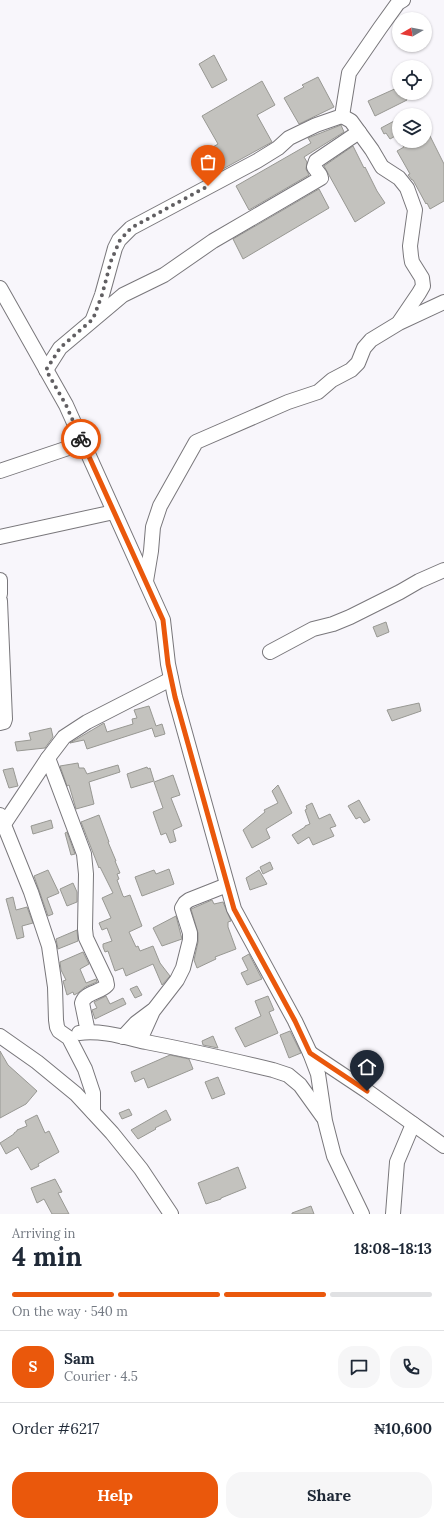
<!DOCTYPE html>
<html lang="en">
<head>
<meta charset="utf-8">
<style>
  :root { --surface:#fff; --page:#f6f6f7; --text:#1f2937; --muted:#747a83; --line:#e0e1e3; --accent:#ea580c }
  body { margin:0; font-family:Lora,serif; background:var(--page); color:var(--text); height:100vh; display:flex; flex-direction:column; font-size:15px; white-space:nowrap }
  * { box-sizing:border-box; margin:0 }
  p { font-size:13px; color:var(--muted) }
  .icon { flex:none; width:22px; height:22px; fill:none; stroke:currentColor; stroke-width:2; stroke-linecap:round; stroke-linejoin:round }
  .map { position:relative; height:1214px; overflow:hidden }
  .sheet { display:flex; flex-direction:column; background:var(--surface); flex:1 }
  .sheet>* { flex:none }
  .needle { width:26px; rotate:261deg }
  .tools { position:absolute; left:392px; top:12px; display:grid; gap:8px }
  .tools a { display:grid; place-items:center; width:40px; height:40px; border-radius:50%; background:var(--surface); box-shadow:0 1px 3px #0004; font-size:20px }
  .pin { position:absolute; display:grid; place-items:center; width:34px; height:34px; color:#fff; margin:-41px -17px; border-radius:50% 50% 50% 0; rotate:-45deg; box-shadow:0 0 4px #0007 }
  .pin .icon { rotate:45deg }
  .courier { position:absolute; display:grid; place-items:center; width:40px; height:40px; margin:-20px; border:3px solid #ea580c; border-radius:50%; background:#fff; color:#222; box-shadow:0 1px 5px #0007 }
  .head em { font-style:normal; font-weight:800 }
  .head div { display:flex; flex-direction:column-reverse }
  .head { display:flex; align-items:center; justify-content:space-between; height:68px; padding:0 12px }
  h1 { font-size:26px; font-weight:800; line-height:30px }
  .bar { display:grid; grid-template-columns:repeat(4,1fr); gap:6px 4px; align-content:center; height:48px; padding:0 12px }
  .bar i { height:5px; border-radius:3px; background:var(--line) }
  .bar .on { background:var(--accent) }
  .bar p { grid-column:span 4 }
  .line { display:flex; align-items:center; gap:10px; padding:0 12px; border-top:1px solid var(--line) }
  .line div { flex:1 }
  .round { display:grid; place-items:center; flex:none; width:42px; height:42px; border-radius:16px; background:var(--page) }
  .action { display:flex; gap:8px; margin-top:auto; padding:8px 12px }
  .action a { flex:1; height:46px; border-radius:16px; background:var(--accent); color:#fff; font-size:16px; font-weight:800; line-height:46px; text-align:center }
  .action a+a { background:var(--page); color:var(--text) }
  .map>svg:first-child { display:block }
  .building { fill:#c3c2be; stroke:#989893 }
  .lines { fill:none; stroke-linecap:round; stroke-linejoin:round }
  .minor-casing { stroke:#79777b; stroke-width:16 }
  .minor { stroke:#fff; stroke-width:14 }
  .done { stroke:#615f62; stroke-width:4; stroke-dasharray:0 7.2 }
  .route { stroke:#ea580c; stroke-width:5 }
</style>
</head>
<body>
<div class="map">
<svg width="444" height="1214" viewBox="0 0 444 1214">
  <rect width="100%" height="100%" fill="#f8f6fb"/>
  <g class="building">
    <polygon points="214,55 227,80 212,88 199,64"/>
    <polygon points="318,77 334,107 299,124 284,98 304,87 302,85"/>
    <polygon points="262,81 275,105 257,115 272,142 212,175 201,154 218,144 202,116"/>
    <polygon points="399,87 399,93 404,93 407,100 375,116 368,101"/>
    <polygon points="396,120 399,125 399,134 390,139 386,133 384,134 381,128"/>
    <polygon points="341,125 344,132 304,157 307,162 306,169 309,175 249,210 236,186 311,143 308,138"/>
    <polygon points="425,126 444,164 444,201 430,209 427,203 426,204 413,180 412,180 408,175 410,174 397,151 404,147 400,141 425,141"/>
    <polygon points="353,146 364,168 365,167 377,191 385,203 355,222 324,166"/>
    <polygon points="319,189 329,208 243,259 233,239"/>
    <polygon points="386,622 389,632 377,637 373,627"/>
    <polygon points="419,703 421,711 392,721 387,710"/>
    <polygon points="149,706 156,726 162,724 165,734 155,737 152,728 87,749 84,740 70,743 104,723 107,732 133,724 132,719 137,718 134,710"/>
    <polygon points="51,728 53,737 45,748 17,751 15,742 31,740 29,733"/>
    <polygon points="78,763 79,768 84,768 87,774 118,765 120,772 89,782 94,804 76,809 69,785 67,786 60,766"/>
    <polygon points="147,767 148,769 150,768 154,781 131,788 127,774"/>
    <polygon points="13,768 18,786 9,788 3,770"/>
    <polygon points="173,775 180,795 171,798 182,826 173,830 176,841 170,843 166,833 161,835 153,812 163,808 154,782"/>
    <polygon points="278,785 292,813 266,829 270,838 252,848 243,830 265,812 264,810 278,803 272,791"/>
    <polygon points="359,800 370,820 364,823 360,817 356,819 348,806"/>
    <polygon points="312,803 319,819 330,814 336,826 330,828 334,836 313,845 309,837 298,844 292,835 305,827 305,826 310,824 305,810 307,809 306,806"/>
    <polygon points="99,815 109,842 108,842 116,861 115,861 120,873 117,874 119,879 117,880 123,896 124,897 130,895 142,926 129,932 136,947 138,946 140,951 153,946 160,963 170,976 162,985 153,964 126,976 123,968 115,971 108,951 105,952 103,947 103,944 112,941 107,928 102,930 99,923 111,918 102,898 113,893 100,867 99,868 81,822"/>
    <polygon points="51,820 53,828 33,834 31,826"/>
    <polygon points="67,832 75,854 71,855 65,833"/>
    <polygon points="270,862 273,869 263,874 260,867"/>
    <polygon points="169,869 174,884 142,896 135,877 154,870 156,874"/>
    <polygon points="48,870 59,893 47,898 53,914 48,916 34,876"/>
    <polygon points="259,870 267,884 250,890 246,878"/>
    <polygon points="73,883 77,892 77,902 67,906 60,889"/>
    <polygon points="13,897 16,910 27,907 33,923 22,926 24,937 17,939 6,899"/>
    <polygon points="212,900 214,904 223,902 231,921 228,922 228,927 236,949 215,957 216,959 197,968 194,960 198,942 198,933 191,909"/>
    <polygon points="176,916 182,939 162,946 153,928"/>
    <polygon points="77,930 78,941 58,949 56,939"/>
    <polygon points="83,952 89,964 80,969 86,983 96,979 97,982 85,987 78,993 74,995 73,992 67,995 63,981 66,980 61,970 60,962"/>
    <polygon points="249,954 262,979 247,985 241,973 248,970 242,958"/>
    <polygon points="137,986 142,995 135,998 130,989"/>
    <polygon points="106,996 110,1004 123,998 126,1004 95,1019 92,1010 97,1008 94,1002"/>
    <polygon points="268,996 274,1010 269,1012 278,1033 245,1047 235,1028 261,1016 255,1001"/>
    <polygon points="290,1031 301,1053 289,1058 280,1035"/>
    <polygon points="213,1036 218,1048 203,1045 202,1041"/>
    <polygon points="0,1051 8,1065 37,1091 26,1104 0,1118"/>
    <polygon points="170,1055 189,1059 193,1069 148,1088 144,1078 135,1082 131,1072"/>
    <polygon points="218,1077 225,1094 212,1099 205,1082"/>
    <polygon points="129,1109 132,1115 122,1119 119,1113"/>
    <polygon points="166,1110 171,1120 155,1128 156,1129 138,1139 131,1130"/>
    <polygon points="37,1115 45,1133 49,1131 59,1152 38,1164 39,1166 31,1170 18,1147 6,1154 0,1143 14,1134 14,1133 17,1131 17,1130 27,1126 25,1121"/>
    <polygon points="238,1167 246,1188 221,1198 221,1199 206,1204 198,1183"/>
    <polygon points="55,1179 62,1192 58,1193 69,1214 52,1214 44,1199 37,1203 31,1188"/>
    <polygon points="311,1206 314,1214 292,1214 292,1213"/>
  </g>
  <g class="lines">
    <defs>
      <g id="minor">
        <polyline points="342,116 351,121 372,150 382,167 399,178 407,188 415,210 410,246 411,256 412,262 422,278 423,286 419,293 400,321"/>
        <polyline points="0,288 66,405 163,620 168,664 175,697 234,909 295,1021 310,1053 318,1074 325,1121 334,1156 362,1214"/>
        <polyline points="93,319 102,295 115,248 119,240 131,228 257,161 278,148 289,138 316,125 342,116 349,73 380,28 398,3 403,0"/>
        <polyline points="46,370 60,348 123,295 164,275 213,241 321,178 320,175 314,167 316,161 359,132"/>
        <polyline points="0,471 83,443"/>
        <polyline points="0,537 114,512"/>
        <polyline points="0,580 0,594"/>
        <polyline points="146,581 151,551 153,527 160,506 196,442 288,402 318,392 332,380 351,370 358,363 364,348 371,340 399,323 444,302"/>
        <polyline points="0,601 5,719 4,722 0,723"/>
        <polyline points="270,652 313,629 333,624 350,617 400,592 419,581 444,570"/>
        <path d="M48 758 84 854 86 874 85 929 86 938 106 980 107 985C100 993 85 992 82 1003L88 1032"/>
        <polyline points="0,815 31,892 49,946 55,987 56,1020 57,1027 59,1031 69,1038 85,1069 93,1093 93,1112"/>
        <polyline points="4,824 48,758 64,737 87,722 171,679"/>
        <path d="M79 1033C101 1030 124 1037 146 1042 189 1050 231 1060 273 1070L288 1075 300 1085 323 1117"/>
        <polyline points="0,1036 37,1062 76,1094 112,1133 141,1169 171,1214"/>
        <polyline points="123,1037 136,1023 152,1011"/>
        <polyline points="140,1040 153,1011 177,980 183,968 190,940 190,933 182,908 185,903 189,900 227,885"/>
        <polyline points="310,1053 367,1091 444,1146"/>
        <polyline points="393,1214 397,1162 413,1124"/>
      </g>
    </defs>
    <use href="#minor" class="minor-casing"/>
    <use href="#minor" class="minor"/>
  </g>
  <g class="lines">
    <polyline class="done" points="81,439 66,405 46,370 60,348 93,319 102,295 111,261 120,240 131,228 208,186"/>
    <polyline class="route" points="81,439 163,620 168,664 175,697 234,909 295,1021 310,1053 367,1091"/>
  </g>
</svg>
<div class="tools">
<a><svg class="needle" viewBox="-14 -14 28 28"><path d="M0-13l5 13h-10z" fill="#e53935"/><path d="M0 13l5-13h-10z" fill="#747a83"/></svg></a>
<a><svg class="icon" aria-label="locate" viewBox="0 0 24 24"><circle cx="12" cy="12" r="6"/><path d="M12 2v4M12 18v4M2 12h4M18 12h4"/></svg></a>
<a><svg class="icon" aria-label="layers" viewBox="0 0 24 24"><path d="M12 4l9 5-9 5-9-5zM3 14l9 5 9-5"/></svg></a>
</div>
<div class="pin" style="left:208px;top:186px;background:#ea580c"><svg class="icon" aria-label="bag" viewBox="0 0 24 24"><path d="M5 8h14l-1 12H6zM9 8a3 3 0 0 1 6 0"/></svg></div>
<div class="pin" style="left:367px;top:1091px;background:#1f2937"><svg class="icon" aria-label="home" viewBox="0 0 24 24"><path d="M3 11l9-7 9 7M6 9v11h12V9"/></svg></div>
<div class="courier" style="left:81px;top:439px"><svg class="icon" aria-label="bike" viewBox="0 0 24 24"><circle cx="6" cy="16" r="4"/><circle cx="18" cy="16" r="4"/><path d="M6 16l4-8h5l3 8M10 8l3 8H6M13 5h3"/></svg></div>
</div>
<section class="sheet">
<div class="head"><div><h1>4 min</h1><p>Arriving in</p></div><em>18:08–18:13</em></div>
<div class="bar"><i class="on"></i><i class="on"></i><i class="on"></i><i></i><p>On the way · 540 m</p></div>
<div class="line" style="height:72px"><b class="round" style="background:var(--accent);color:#fff">S</b><div><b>Sam</b><p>Courier · 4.5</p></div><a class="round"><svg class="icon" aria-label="chat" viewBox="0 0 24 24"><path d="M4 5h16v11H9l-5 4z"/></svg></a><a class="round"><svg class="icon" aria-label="phone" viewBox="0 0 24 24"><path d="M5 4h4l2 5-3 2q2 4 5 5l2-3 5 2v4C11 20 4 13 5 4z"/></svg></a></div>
<div class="line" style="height:52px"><div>Order #6217</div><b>₦10,600</b></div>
<div class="action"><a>Help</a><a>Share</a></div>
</section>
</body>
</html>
